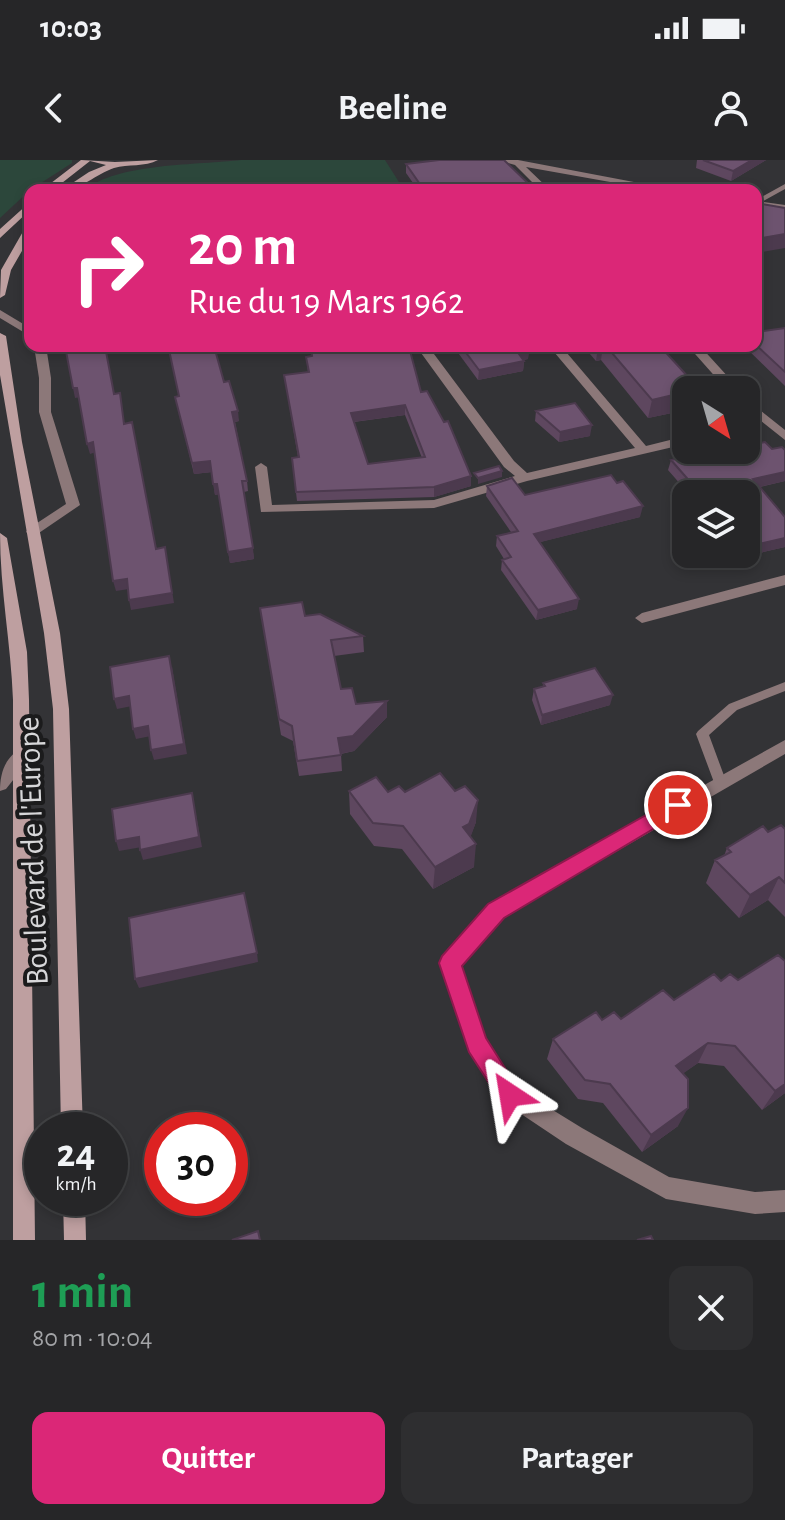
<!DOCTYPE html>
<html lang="fr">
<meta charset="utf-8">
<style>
body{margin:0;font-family:"Alegreya Sans",sans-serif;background:#2e2e30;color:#f1f3f6;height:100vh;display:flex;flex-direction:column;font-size:30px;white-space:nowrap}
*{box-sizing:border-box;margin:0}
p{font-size:26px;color:#a4a5a8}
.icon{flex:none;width:44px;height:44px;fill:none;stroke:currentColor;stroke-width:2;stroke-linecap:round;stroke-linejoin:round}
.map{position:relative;height:1080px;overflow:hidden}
.details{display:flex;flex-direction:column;background:#262628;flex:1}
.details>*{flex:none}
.hud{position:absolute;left:24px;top:24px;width:738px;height:168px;border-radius:16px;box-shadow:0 4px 12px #0003,0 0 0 2px #424345;background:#db2777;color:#fff;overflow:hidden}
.needle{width:52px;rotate:143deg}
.tools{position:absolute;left:672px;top:216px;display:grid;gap:16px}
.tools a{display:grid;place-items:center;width:88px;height:88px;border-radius:16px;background:#262628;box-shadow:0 4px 12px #0003,0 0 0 2px #424345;font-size:40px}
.speed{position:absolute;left:24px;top:952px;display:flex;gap:16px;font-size:40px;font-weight:700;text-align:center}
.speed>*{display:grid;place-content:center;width:104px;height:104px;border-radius:50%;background:#262628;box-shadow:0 4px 12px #0003,0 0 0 2px #424345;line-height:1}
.speed small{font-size:20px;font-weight:400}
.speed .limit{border:12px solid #d22;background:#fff;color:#111}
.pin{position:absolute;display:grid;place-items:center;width:68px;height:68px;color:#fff;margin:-34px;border:4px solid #fff;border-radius:50%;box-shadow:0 2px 8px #0007}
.me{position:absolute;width:88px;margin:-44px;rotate:327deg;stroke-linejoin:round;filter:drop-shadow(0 0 6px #0008)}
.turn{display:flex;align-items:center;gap:28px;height:168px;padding:0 32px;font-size:36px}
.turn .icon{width:104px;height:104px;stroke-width:2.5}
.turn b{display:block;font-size:56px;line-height:68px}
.round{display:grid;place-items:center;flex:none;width:84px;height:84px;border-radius:16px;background:#2e2e30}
.summary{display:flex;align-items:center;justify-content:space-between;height:136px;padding:0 32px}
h1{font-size:48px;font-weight:700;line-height:60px;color:#1e9e55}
.cta{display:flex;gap:16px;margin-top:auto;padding:16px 32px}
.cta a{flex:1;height:92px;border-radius:16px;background:#db2777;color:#fff;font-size:32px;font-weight:700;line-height:92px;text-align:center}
.cta a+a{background:#2e2e30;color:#f1f3f6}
.status{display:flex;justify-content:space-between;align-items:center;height:56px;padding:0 40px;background:#262628;direction:ltr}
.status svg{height:22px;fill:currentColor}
header{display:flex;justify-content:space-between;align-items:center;height:104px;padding:0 32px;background:#262628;font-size:36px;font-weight:700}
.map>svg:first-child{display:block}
</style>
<div class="status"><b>10:03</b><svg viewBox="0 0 49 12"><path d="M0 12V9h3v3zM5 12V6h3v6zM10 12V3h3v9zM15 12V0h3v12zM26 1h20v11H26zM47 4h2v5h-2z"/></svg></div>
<header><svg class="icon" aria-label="back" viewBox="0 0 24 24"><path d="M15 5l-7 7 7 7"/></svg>Beeline<svg class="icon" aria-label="person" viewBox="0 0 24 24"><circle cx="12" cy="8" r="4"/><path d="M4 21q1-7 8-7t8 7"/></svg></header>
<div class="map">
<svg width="785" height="1080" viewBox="0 0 785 1080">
<rect width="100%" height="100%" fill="#333336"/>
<path fill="#2c473b" d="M0,0h72v3l-42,27 -30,28z
M241,0h144l19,30h-319c32,-27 114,-25 156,-30z"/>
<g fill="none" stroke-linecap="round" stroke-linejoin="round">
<path fill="#8c7879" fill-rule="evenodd" d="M785,24v5l-29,16v-5z
M785,522v9l-48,19 -28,25 17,46 -1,4 -5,1 -5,-1 -19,-51 2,-3 31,-27z"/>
<path fill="#8c7879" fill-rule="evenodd" d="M498,0h20l158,30h-21l-129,-23 24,23h-10l-25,-25z
M756,41l29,4v6l-29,-4z
M0,150l30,18v8l-30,-18z
M34,186h12l5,32v34l29,93 -47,32 -7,-5 2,-3 38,-25 -27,-92v-34z
M416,186h12l86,115 13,12 108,-25 -86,-102h12l85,100 40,-10v8l-159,37 -93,27 -173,4 -6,-45 6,-4 6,4 5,38 162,-5 81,-24 -11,-9z
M688,186h12l40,44h-13z
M746,239l39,31v10l-39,-31z
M785,415v10l-143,38 -7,-5 7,-5z
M785,580v14l-282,163 -43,48 26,74 31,49 65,40 87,49 86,15 30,-2v22l-30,2 -89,-15 -100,-55 -63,-42 -33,-51 -30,-88 49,-58z
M23,588l6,2 2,5 -2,5 -23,29 -6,2c0,-18 5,-35 23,-43z"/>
<path fill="#be9fa0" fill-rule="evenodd" d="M81,0l34,2 43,-2c-13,7 -30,4 -44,8 -18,6 -33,22 -52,22l27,-18 17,-7 -16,-4 -37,29h-11z
M30,42v8l-30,28v-9z
M30,65v12l-19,33 -6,25 -5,3 1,-28 24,-42z
M0,173l6,3 16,106 38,191 9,76 14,421h-22l-8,-421 -9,-76 -44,-258z
M0,373l7,5 20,114 2,48 6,540h-22v-540c-2,-56 -13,-110 -13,-167z
M63,1038h22l1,42h-22z"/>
</g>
<path fill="#5e475f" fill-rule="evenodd" d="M697,0h69l-35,21 -35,-13z
M406,4l129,26h-117l-12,-17z
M785,168v58l-41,-40h12v-14z
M310,186h44l1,6 66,40 50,84v10l-37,11 -137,4 -5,-43 6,-1 -14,-82 24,-3 -2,-15 6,-1zM405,255l17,43 -54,6 -14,-42z
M453,186h74l2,2 -1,11 -5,1 1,1 -1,10 -45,9z
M583,186h77l26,44v20l-38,8 -47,-58 -5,1z
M224,222l15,39 -4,1 12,59 1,10 -4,1 10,67 -24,4 -11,-69 -4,1 -3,-23 -18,2 -19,-77z
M536,251l54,25 -31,6 -24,-21z
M751,285l21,4 13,1v31l-25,6 25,30v30l-30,7 -9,-12v-48h-57l-21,-24 3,-10z
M487,326l38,9 115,22 -100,25 37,67 -41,11 -35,-50 1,-10 2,-1 -8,-13 1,-10 14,-4 -25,-36z
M260,448l45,8 58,20 1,16 -30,4 7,33 15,15 31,-3v16l-33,34 -13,3 1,17 -43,5 -6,-35 -12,-6z
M543,523l67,22 -69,20 -9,-25 2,-11 9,-3z
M349,631l56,1 71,30 -6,15 4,30 -41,22 -31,-40 -28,-3 -24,-32z
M785,669v88l-17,-17 -29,18 -33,-35 9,-23 9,-4 3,-8 41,-16z
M738,820l47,113 -23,17 -38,-44 -26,-3 -15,10 -5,53 -36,26 -39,-49 -25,-4 -31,-40 6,-20 49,-19 19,-1 53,-19 47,-19z"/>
<path fill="#4c3a4e" d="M752,0h14l-35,21 2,-10z
M785,74v14l-29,5v-14z
M598,186h5l-2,14 -5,1z
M529,188l-1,11 -12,2 1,-10z
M524,201l-1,10 -45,9 1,-10z
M73,228h4l3,9 -5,1z
M686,232v18l-38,8 4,-18z
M405,245v10l-53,7 -1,-9z
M238,251l1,10 -5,1 -2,-10z
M592,265l-2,11 -31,6 1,-10z
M93,282l3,10 -6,2 -3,-10z
M210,301l2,11 -18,2 -2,-11z
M502,311v6l-24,7v-6z
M785,312v9l-35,8 3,-10z
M471,316v10l-37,11v-10z
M213,324h4l2,10 -4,1z
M715,329l-1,5h-14v-1z
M643,346l-3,11 -107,27 1,-10z
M785,378v9l-30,7 4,-10z
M165,387l9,56 -43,7 -2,-10z
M253,388l1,11 -24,4 -2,-11z
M127,419l2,10 -13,2 -3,-10z
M579,439l-2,10 -41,11 2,-10z
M172,506l15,88 -33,6 -3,-10z
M613,535l-3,10 -69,20 1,-10z
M129,536l3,10 -15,3 -3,-10z
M387,541v16l-33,34 -15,3 -1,-16z
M148,566l3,10 -15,3 -3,-10z
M192,633l10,54 -59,13 -3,-10z
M478,640l-2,22 -9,25 -4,-20z
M139,677l3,10 -23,4 -3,-10z
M476,684l-2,23 -41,22 2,-22z
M779,717l-11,23 -29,18 11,-23z
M257,793l1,9 -119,26 -4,-9z
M708,883l-10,20 -31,22 9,-19z
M785,924v9l-23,17 13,-19z
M688,948l-10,18 -36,26 9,-17z"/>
<path fill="#6d536f" stroke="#4c3a4e" stroke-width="2" fill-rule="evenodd" d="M439,0h65l31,30h-111l-18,-26z
M703,0h49l-19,11z
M762,44l23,4v26l-29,5v-22z
M785,168v44l-29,-27v-13z
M65,186h40l9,48 6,-1 4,31 8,-2 24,127 9,-2 7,46 -43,7 -2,-21 -14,2 -20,-139 -6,2 -10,-56h-4z
M190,186h24l10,36 5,-1 9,30 -6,1 15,69h-5l11,67 -25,4 -11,-68h-4l-3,-23 -18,2 -17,-66 4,-1 -10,-46z
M311,186h43l1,6 54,-5 12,45 6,-1 17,31 4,-1 23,55 -37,11 -138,5 -4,-34 7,-1 -15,-82 25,-3 -3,-15 6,-1zM405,245l20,52 -57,7 -17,-51z
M461,186h66l2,2 -12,3 7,10 -45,9z
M606,186h54l40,44h-14v2l-34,8z
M575,243l17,22 -32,7 -24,-21z
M748,282l3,3 14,-3 7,7 10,-2 3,3v22l-32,7 32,38v21l-26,6 -13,-16v-34h-27l-4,-5 -15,4 -29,-33 44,-10h31v-7z
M499,306l3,5 -24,7 -4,-5z
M611,315l6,8 6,-2 20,25 -109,28 45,65 -41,11 -36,-50 9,-3 -14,-21 21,-5 -31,-45 25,-8 13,17z
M302,442l3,14 15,-2 43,22 -32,4 10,49 11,-1 4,16 31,-3 -34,35 -15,2 3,17 -44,6 -5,-35 -13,-7 -19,-111z
M169,496l15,88 -33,6 -3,-24 -15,3 -4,-33 -15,3 -4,-32z
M595,508l18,27 -71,20 -8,-26 11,-3 -2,-3z
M440,613l15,18 10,-5 13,14 -9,24 -6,3 13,17 -41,23 -32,-41 -30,-3 -24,-32 27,-14 12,15 11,-6 6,6z
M192,633l7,44 -59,13 -1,-13 -23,4 -4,-32z
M781,665l4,4v54l-6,-6 -29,18 -35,-35 16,-8 -4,-4 36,-22 5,6z
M244,733l13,60 -122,26 -6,-61z
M778,795l7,6v123l-10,7 -40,-45 -27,-3 -32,23 12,13v29l-37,27 -41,-51 -25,-4 -32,-41 43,-27 6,8 12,-8 7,7 42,-29 11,10 40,-26 7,7 9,-7 8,6z
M258,1071l2,9h-28z
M651,1076l2,4h-16z"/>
<path fill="#db2777" stroke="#8e194d" stroke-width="2" d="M678,637l7,2 3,6 -3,5 -181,108 -42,48 24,72 36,57 -3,8 -9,4 -8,-4 -33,-51 -30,-89 3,-7 46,-52z"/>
<g text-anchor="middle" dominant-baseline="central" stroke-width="8" stroke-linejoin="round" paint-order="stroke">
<g font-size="32" fill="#d7d7d9" stroke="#1b1b1c">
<text transform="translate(33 691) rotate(-92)">Boulevard de l'Europe</text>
</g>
</g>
</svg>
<div class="tools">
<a><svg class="needle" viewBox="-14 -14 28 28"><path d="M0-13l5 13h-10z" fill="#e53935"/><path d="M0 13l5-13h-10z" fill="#a4a5a8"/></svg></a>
<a><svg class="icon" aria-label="layers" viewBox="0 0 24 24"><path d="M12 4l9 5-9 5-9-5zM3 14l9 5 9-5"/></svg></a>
</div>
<div class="speed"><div>24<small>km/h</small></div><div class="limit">30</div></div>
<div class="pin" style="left:678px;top:645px;background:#d93025"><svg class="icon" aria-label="arrive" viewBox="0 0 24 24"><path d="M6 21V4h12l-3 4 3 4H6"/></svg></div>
<svg class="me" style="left:510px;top:935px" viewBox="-20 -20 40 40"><path d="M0-17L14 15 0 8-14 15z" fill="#db2777" stroke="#fff" stroke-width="4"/></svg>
<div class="hud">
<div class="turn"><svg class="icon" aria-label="right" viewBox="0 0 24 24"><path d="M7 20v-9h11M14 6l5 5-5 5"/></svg><div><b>20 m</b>Rue du 19 Mars 1962</div></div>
</div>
</div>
<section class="details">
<div class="summary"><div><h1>1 min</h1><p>80 m · 10:04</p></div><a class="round"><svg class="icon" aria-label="close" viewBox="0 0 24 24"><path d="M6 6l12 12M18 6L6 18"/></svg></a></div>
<div class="cta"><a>Quitter</a><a>Partager</a></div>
</section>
